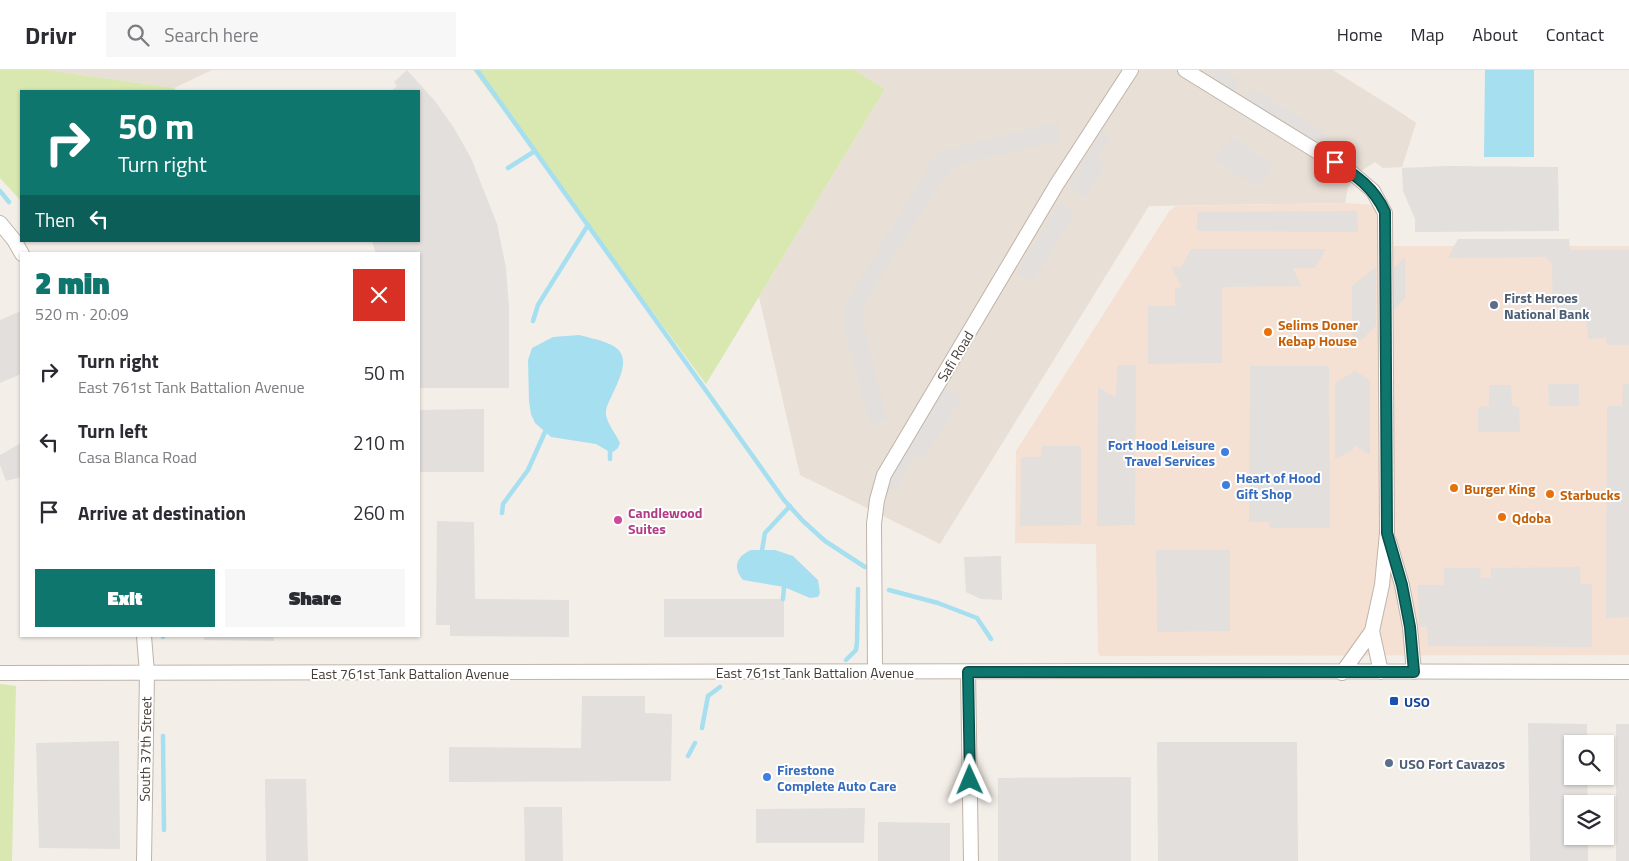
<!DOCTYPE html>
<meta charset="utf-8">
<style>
body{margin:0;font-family:"Titillium Web",sans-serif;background:#f7f7f7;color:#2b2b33;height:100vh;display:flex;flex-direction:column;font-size:19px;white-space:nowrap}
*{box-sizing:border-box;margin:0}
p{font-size:16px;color:#7c7c81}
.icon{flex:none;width:28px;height:28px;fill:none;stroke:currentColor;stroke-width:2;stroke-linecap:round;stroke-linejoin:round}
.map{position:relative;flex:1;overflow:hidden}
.panel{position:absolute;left:20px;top:182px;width:400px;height:385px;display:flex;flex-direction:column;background:#fff;border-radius:0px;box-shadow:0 1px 4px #0004}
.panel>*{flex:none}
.top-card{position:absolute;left:20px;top:20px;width:400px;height:152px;border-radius:0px;box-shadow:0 1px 4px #0004;background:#0f766e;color:#fff;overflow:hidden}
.controls{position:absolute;left:1564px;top:665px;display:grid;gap:10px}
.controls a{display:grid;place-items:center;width:50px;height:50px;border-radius:0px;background:#fff;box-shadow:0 1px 4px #0004;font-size:25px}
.pin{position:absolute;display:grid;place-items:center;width:42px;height:42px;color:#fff;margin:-21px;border-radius:10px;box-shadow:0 2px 8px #0006}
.me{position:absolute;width:55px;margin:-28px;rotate:359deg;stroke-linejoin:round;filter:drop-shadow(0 0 4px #0008)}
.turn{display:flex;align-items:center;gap:18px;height:105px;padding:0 15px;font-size:22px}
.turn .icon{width:65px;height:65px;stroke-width:2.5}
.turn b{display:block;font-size:35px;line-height:42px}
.then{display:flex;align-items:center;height:48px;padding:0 15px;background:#0003;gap:10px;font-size:19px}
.round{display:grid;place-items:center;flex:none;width:52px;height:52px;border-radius:0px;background:#f7f7f7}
.summary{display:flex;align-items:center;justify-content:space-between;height:85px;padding:0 15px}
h1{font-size:30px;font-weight:800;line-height:38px;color:#0f766e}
.action{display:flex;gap:10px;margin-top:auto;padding:10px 15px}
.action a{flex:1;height:58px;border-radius:0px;background:#0f766e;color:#fff;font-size:20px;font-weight:800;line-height:58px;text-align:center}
.action a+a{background:#f7f7f7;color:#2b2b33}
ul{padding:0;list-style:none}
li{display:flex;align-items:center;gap:15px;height:70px;padding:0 15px}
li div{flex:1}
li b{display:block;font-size:19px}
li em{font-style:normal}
header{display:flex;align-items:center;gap:30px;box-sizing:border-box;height:70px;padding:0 25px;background:#fff;border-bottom:1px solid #e1e1e2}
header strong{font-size:24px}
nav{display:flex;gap:28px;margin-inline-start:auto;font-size:18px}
.search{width:350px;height:45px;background:#f7f7f7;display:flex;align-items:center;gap:12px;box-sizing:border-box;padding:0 18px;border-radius:0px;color:#7c7c81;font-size:19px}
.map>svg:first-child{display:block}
</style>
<header>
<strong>Drivr</strong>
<div class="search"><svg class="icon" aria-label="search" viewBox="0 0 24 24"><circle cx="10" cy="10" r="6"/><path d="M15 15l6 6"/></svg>Search here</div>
<nav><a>Home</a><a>Map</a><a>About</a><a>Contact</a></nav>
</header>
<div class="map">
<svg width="1629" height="791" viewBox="0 0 1629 791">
<rect width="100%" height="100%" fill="#f4eee8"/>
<path fill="#e8dfd6" d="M46,0h166l-38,18z
M854,0h479l64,40 19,13 -14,44 -19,1 -8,-6 -11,7 -16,18 -3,16 -196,3 -209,338 -140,-69 -41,-178 126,-208z"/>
<path fill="#f5e1d3" d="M1345,133l30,2 2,14 2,27h250v409l-529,1 -2,-4 -2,-108 -81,-1 1,-92 154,-241 7,-4z"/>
<path fill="#d9e7b1" d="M0,0h46l128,18 3,3h-156v110l-21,-23z
M473,0h381l31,19 -179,295z
M0,614l16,2 -4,175h-12z"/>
<path fill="#e2dfdc" d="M407,0l28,31 19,27 17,30 26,66 9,44 3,40v80h-90v-134h-43l-4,-13h47v-150h-28l6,-5 -3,-4z
M1213,0h8l18,10 -6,11 -23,-15z
M1251,18l74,45 -6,10 -75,-45z
M1058,52l2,18 -97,23 -11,6 -9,10 -77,121 -4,11 1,11 24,98 -17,4 -27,-102 1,-16 87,-144 13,-11z
M1102,60l9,7 -15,23 9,6 -20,31 -16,-10z
M1231,66l43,29 -16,22 -43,-27z
M1448,96l110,1 1,64 -144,1v-13l-12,-28 -1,-23z
M1060,132l14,12 -41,68 -16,-9z
M1357,141l1,21 -161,-1v-19z
M1458,169h111l1,11h59v95h-22l-1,-7 -18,1 -1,-17 -16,-8 -18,-1 -1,-49 -6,-7 -98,1z
M1191,179h135l-11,19h-22l8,18 -79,1v76l-74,1v-58h27v-18l7,-1 -11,-20h10z
M1405,187v41l-11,12v-42z
M1376,197v59l-16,15 -8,-7v-48z
M21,241v63l-21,9v-63z
M1117,295h19l-1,160 -38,1 1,-139 18,11z
M1250,296h79l1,162h-60l-1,-6h-20z
M1353,300l17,10v75l-16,-10 -1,5 -18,9v-76l18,-11z
M1548,314h31v22h-30z
M1623,314h6v233l-23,1 1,-212h15z
M1489,315h22l1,21 7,1 1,25h-42v-25l11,-1z
M945,317l16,12 -36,58 -9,-3 -21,37 -8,-3 3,-12z
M484,339v63h-65v-62z
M21,373v34l-15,4 -6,-16v-10z
M1042,376h39v79l-61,1 1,-69h20z
M437,451l37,1 1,77 94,1v37l-119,-1v-11h-14z
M1156,480h74v81l-73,1z
M1001,486l1,44 -21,-1 -15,-7 -2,-35z
M1580,497l1,17h11v63l-164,-1 -1,-19h-8l-1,-42h26v-17h36l1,10h10v-10z
M664,529h120v38h-120z
M204,566h70v5l-70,-1z
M582,626h63v17l27,1 -1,67 -222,1v-35l132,1z
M1528,653l59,1v20h-15v32h15l1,28h-16v32h16v25h-58z
M1616,654h13v137h-13z
M119,671l1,108 -81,-1 -3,-105z
M1157,672h140l1,119h-140z
M1131,707v84h-133v-83z
M265,709h41l2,82h-42z
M524,737h38l1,54h-38z
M865,738l-1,35h-108v-34z
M878,752l72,1v38h-72z"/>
<path fill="#a5dff0" d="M1485,0h49v87h-50z
M579,265c41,10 56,14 34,58 -3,7 -8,15 -7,22 2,10 10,19 14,28l-2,5 -5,4 -5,-1 -12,-7 -45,-7 -16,-14 -4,-9 -2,-13 -1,-41 4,-12 21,-11z
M751,480h24l18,6 25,24 2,13 -2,4 -8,1 -26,-11 -41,-7c-11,-13 -6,-24 8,-30z"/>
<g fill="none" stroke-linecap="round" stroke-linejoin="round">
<path stroke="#a5dff0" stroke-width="4.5" d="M477,0l307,430 19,21 22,20 40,26
M508,98l27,-17
M0,121l9,11
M533,251l5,-16 50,-80
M610,389v-8
M502,443l1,-9 25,-34 17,-38
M762,480l3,-17 25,-27
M889,520l49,13 39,15 14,21
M783,529l1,-12
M163,566v1
M846,590l10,-10 1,-8 1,-53
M702,658l6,-32 12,-9
M163,666l1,94
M688,686l7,-13"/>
<g stroke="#bfb4aa" stroke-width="16">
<path id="minor" d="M1185,0l167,103 21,18 12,22 2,320 -5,52 -10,46 9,41
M0,153l14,17 8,14
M1389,471l13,44 8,42 4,45
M875,602l-1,-148 3,-24 7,-25 173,-291 74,-114
M968,602l3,189
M0,603l1089,-2 540,1
M1342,603l30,-42
M144,791l3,-188 -3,-37"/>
</g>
<use href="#minor" stroke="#fff" stroke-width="14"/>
</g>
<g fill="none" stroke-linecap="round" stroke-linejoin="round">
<g stroke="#0a4d48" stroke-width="12">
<path id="route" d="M970,710l-2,-108h446l-4,-45 -8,-42 -15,-52 -2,-321c-11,-24 -28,-36 -50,-50"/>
</g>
<use href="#route" stroke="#0f766e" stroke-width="9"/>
</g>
<g fill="#5c6f8a" stroke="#fff" stroke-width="2">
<circle cx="1494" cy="235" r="5"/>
<circle cx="1389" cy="693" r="5"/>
</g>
<g fill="#e8710a" stroke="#fff" stroke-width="2">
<circle cx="1268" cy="262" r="5"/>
<circle cx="1454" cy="418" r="5"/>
<circle cx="1550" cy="424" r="5"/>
<circle cx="1502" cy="447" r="5"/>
</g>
<g fill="#3f7fe0" stroke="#fff" stroke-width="2">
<circle cx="1225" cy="382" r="5"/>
<circle cx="1226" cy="415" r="5"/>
<circle cx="767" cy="707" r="5"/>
</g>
<circle fill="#d1479c" stroke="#fff" stroke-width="2" cx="618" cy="450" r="5"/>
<rect fill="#1a4fb4" stroke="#fff" stroke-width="2" x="1389" y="626" width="10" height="10" rx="2.5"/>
<g text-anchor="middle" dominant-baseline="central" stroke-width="4" stroke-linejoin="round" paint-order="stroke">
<g font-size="14" font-weight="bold" fill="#4e5e75" stroke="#fff" text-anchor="start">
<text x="1504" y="227">First Heroes<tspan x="1504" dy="16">National Bank</tspan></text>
<text x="1399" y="693">USO Fort Cavazos</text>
</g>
<g font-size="14" font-weight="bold" fill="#c56008" stroke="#fff" text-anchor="start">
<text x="1278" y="254">Selims Doner<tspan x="1278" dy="16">Kebap House</tspan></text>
<text x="1464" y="418">Burger King</text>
<text x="1560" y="424">Starbucks</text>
<text x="1512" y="447">Qdoba</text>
</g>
<g font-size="14" fill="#473d36" stroke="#fff">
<text transform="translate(955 286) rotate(-59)">Safi Road</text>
<text x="815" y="602">East 761st Tank Battalion Avenue</text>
<text x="410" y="603">East 761st Tank Battalion Avenue</text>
<text transform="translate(145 679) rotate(-89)">South 37th Street</text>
</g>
<g font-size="14" font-weight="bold" fill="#366cbe" stroke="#fff" text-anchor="start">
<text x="1215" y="374" text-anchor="end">Fort Hood Leisure<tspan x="1215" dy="16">Travel Services</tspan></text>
<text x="1236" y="407">Heart of Hood<tspan x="1236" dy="16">Gift Shop</tspan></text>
<text x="777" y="699">Firestone<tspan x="777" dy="16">Complete Auto Care</tspan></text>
</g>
<g font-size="14" font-weight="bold" fill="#b23c85" stroke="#fff" text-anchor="start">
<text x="628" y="442">Candlewood<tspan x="628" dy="16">Suites</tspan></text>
</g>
<g font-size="14" font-weight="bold" fill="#164399" stroke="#fff" text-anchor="start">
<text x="1404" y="631">USO</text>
</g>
</g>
</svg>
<div class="controls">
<a><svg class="icon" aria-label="search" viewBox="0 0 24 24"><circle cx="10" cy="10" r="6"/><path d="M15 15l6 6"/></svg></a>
<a><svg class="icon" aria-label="layers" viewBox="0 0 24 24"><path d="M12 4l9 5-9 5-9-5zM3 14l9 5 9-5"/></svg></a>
</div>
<div class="pin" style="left:1335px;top:92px;background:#d93025"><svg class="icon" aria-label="arrive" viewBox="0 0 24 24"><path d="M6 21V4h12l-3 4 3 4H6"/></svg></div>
<svg class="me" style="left:970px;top:710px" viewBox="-20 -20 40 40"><path d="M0-17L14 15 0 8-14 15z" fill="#0f766e" stroke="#fff" stroke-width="4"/></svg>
<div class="top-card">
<div class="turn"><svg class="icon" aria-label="right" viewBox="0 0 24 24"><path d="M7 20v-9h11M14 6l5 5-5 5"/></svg><div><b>50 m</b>Turn right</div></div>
<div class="then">Then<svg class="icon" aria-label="left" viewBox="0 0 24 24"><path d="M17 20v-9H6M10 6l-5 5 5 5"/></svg></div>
</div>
<section class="panel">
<div class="summary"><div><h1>2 min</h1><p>520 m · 20:09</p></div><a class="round" style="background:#d93025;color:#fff"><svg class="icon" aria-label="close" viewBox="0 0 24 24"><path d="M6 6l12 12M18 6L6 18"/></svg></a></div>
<ul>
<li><svg class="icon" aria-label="right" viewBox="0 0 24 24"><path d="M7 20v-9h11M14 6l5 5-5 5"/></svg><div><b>Turn right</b><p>East 761st Tank Battalion Avenue</p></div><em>50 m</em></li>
<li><svg class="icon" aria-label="left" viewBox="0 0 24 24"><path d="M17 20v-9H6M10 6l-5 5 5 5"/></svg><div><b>Turn left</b><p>Casa Blanca Road</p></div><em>210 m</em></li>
<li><svg class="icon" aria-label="arrive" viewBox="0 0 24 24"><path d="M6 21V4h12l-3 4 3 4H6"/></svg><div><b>Arrive at destination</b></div><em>260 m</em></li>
</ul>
<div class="action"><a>Exit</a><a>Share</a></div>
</section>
</div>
